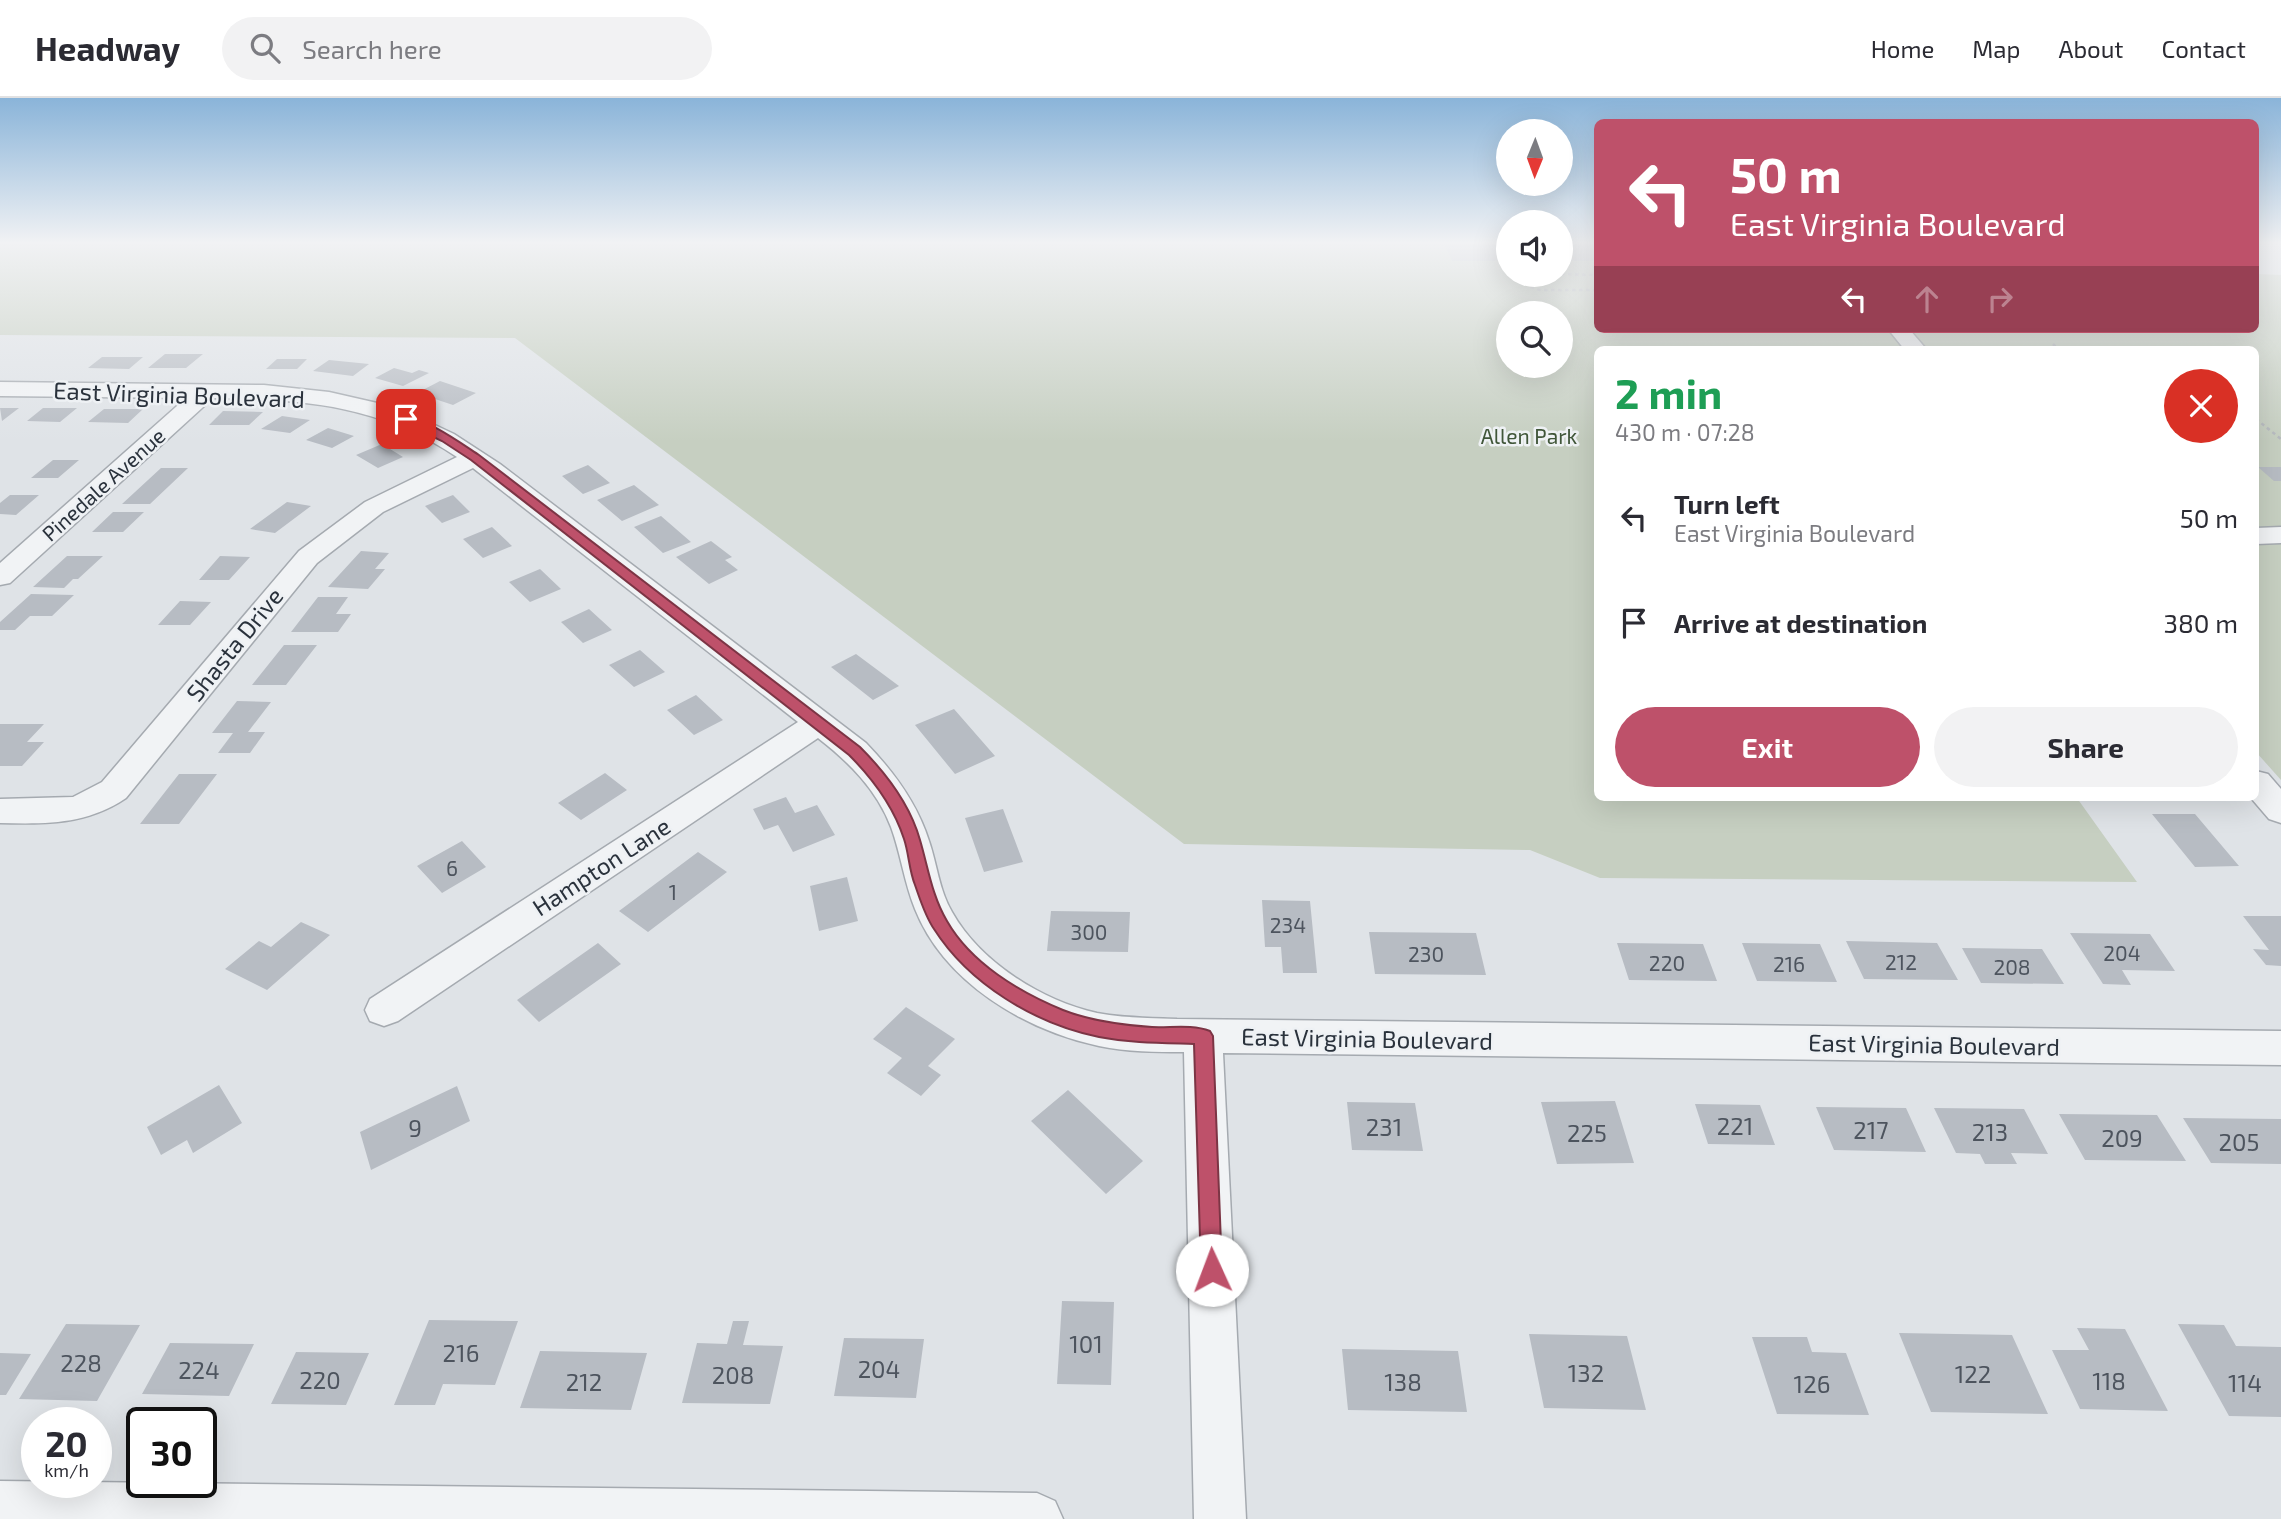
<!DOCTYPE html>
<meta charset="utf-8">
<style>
body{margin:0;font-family:"Exo 2",sans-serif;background:#f2f2f3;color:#2b2b33;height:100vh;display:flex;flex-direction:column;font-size:26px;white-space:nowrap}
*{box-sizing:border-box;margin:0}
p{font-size:23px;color:#7c7c81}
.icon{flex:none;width:38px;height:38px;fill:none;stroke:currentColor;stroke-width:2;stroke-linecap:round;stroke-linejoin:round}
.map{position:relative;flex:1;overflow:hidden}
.panel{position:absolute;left:1594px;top:248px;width:665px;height:455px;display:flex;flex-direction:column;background:#fff;border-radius:10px;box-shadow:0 7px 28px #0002}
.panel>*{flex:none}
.banner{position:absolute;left:1594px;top:21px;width:665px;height:214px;border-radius:10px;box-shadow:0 7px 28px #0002;background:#be516a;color:#fff;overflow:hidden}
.needle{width:46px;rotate:181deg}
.fabs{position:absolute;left:1496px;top:21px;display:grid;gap:14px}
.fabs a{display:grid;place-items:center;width:77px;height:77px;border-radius:50%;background:#fff;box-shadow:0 7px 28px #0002;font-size:35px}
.speed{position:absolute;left:21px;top:1309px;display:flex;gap:14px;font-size:35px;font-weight:700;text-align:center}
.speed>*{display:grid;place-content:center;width:91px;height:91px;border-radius:50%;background:#fff;box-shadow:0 7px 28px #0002;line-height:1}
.speed small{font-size:18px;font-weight:400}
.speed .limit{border:4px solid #111;border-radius:10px;background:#fff;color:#111}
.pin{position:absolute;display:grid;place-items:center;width:60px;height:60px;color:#fff;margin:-30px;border-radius:14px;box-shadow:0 4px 10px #0006}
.me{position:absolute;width:77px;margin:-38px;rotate:358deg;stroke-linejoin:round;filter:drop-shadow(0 0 5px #0008)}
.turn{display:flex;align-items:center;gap:24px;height:147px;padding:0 21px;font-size:32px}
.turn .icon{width:91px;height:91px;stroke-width:2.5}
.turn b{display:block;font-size:49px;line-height:60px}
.lanes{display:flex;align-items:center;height:66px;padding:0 21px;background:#0003;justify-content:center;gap:35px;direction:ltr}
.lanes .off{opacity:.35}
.round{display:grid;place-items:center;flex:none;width:74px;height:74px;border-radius:37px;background:#f2f2f3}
.headline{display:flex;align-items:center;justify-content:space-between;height:119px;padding:0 21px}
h1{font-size:42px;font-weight:700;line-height:52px;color:#1e9e55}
.button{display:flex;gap:14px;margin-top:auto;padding:14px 21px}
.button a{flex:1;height:80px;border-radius:42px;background:#be516a;color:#fff;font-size:28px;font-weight:700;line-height:80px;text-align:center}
.button a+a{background:#f2f2f3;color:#2b2b33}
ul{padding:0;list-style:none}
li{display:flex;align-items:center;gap:21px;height:105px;padding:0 21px}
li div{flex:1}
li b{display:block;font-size:26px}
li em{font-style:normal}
header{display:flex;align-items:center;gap:42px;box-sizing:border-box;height:98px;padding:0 35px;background:#fff;border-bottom:2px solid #e1e1e2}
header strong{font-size:33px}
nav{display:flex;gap:38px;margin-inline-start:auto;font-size:24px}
.search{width:490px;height:63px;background:#f2f2f3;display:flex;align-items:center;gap:18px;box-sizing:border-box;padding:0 24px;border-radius:38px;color:#7c7c81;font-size:26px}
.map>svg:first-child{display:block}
</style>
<header>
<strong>Headway</strong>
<div class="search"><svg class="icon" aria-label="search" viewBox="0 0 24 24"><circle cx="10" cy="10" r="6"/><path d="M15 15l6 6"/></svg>Search here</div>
<nav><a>Home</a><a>Map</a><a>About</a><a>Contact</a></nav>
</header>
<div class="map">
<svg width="2281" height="1421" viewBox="0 0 2281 1421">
<rect width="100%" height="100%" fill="#dfe3e7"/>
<path fill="#c6cfc1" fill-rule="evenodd" d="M0,145h1508v32h53v-32h37v86h658v-55l25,1v505l-25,-28v-402h-658v448h479l60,84 -537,-4 -70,-28 -346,-6 -669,-506 -515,-3zM1508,215h53v53h-53z"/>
<path fill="#b7bcc3" d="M1444,145h64v18h-56z
M1561,145h37v18h-37z
M165,256h38l-17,14h-38z
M102,259h41l-14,12 -41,-1z
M277,261h30l-10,10h-31z
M329,262l40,4 -16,12 -40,-5z
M394,270l18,5 7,-3 10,3 -26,13 -28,-8z
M440,283l36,12 -23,12 -36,-12z
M0,310h19l-17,13z
M43,310h34l-17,14 -33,-1z
M104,311h39l-15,14 -40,-1z
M223,313l40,1 -14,13h-40z
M282,318l28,4 -20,13 -29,-4z
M328,330l26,8 -22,12 -26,-8z
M382,346l21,13 -25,11 -22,-13z
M53,362h26l-21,18h-27z
M588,367l22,18 -27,11 -21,-18z
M2258,369h23v14h-7z
M161,370h27l-38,36h-28z
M634,387l25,20 -37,16 -25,-21z
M10,397h29l-23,20 -16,-1v-11z
M453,397l17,17 -28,11 -17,-17z
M287,404l24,4 -36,27 -25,-4z
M113,414h31l-21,20h-31z
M661,418l30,26 -28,11 -29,-26z
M492,429l20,19 -29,12 -20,-19z
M711,443l21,16 -7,3 13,10 -29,14 -33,-27z
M361,453l28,2 -14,16h10l-17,20 -40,-2z
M67,458h36l-25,23h-5l-9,9 -31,-1z
M220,458l30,1 -21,23h-30z
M540,471l21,20 -31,13 -21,-20z
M31,496l43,1 -22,21h-22l-15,14h-15v-8z
M318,499h30l-12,17h15l-13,18h-47z
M180,503l31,1 -21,23h-32z
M589,511l23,21 -29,13 -22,-21z
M284,547h33l-31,40h-34z
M640,552l25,22 -31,15 -25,-22z
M856,556l43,32 -26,14 -42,-33z
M696,597l27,25 -29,15 -27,-25z
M237,603l34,1 -23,30h17l-15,21h-32l15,-20h-21z
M954,611l41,47 -40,18 -40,-49z
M0,626h44l-17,18h17l-22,24h-22z
M605,675l22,17 -46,30 -23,-17z
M179,676h38l-38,50h-39z
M786,699l9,16 22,-8 18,30 -42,17 -15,-27 -14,5 -11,-21z
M1003,711l20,53 -39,10 -19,-54z
M2152,716h43l44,52 -44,1z
M462,743l24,26 -44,26 -25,-27z
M698,754l29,20 -79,60 -29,-21z
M847,779l11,44 -39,10 -9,-45z
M1262,802l48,1 7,72h-34l-2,-26h-16z
M1051,813l79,1 -2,40 -81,-1z
M2243,818h38v50l-15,-1 -13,-16 16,1z
M301,824l29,13 -63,55 -42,-21 34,-28 12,6z
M1369,834l107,1 10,42 -111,-1z
M2070,835l80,1 25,37 -53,-1 9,15 -28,-1z
M1846,843l91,2 21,37 -94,-1z
M598,845l23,21 -82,58 -22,-22z
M1617,845l86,1 14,37 -88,-1z
M1742,845l78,1 17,38 -80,-1z
M1962,850l80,1 22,35 -83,-1z
M906,909l49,32 -27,27 13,9 -20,21 -34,-23 15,-15 -29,-19z
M219,987l23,38 -49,30 -6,-13 -26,15 -14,-28z
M457,988l13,35 -99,49 -11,-38z
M1068,992l75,71 -37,33 -75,-73z
M1615,1003l19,62 -77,1 -16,-62z
M1347,1004l68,1 8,48 -71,-1z
M1695,1006l65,1 15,40 -67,-1z
M1816,1009l90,1 20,44 -92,-2z
M1934,1010l90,1 24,45 -37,-1 6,11h-32l-5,-10 -24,-1z
M2059,1016l98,1 29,46 -101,-1z
M2183,1020l98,1v45l-70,-1z
M1062,1203l52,1 -3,83 -54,-1z
M429,1222l89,1 -23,64 -52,-1 -8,21h-41z
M733,1223h16l-6,24 40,1 -13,58 -88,-1 15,-60 30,1z
M66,1226l74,1 -43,76 -78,-2z
M2178,1226l46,1 12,21 45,1v70l-52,-1z
M2077,1230l48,1 43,82 -88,-2 -28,-59h37z
M1899,1235l113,2 36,79 -117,-2z
M1529,1236l98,2 19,74 -102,-2z
M1752,1239h55l5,15 34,1 23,62 -92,-1z
M844,1240l80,1 -8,59 -82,-2z
M170,1245l84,1 -25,52 -87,-2z
M1342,1251l116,2 9,61 -119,-2z
M540,1253l107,2 -16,57 -111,-2z
M296,1254l73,1 -23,52 -75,-1z
M0,1255l31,1 -25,41h-6z"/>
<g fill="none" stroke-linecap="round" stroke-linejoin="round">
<g stroke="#a5aab0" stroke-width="3">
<path id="minor" d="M1888,231h21l18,21h-22z
M0,284l264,3 65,7 70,16 55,26 46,30 366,279c28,29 51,60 63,98 8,23 10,49 23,71 28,50 90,89 145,101 26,5 53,5 80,6l1104,12v34l-1058,-12 23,466h-52l-10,-467c-28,0 -57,0 -85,-6 -75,-16 -155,-64 -184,-137 -11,-27 -14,-55 -24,-82 -14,-37 -42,-65 -73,-89l-420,283 -14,5 -14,-5 -5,-11 5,-11 428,-277 -325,-254 -90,44 -66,51 -191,235c-40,27 -80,26 -126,25v-24l73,-2 29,-15 197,-231 66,-49 92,-45c-77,-52 -154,-58 -244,-59l-203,185 -10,2v-22l186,-165 -186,-2z
M2281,429v16l-25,1v-16z
M2256,673l12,3 13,15v34l-12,-4 -18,-21h5z
M0,1383l1037,12 18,8 8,18h-1063z"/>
</g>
<path stroke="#b5b9be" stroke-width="2.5" stroke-dasharray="3.5 3.5" stroke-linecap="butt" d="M1561,176l37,1
M1536,177l-9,1 3,11 10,3h58
M2053,246l6,6
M2256,321l25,20"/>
<use href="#minor" fill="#f1f3f5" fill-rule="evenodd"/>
</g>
<linearGradient id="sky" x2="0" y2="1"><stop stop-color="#8ab4d9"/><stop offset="0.42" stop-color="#f1f2f4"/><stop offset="1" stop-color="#f1f2f4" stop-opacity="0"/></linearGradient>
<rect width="2281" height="344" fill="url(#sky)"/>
<path fill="#be516a" stroke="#7c3545" stroke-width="2" d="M402,319c20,-2 60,27 77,38l381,292c27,27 50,57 60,93 8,27 12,56 27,81 24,42 72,71 116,89 28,11 59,15 89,17 18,1 40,-3 58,4l3,5 9,234 -3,7 -7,4 -8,-4 -3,-7 -7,-226c-32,-1 -64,-1 -95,-7 -64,-13 -130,-53 -165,-108 -9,-13 -14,-30 -19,-44 -6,-15 -6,-31 -11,-46 -11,-34 -31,-60 -55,-84l-378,-295 -29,-19 -40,-19z"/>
<g text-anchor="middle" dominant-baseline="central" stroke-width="5" stroke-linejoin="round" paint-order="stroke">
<g font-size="21" fill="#405639" stroke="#eef1f4">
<text x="1529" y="337">Allen Park</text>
</g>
<g font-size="21" fill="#2a323c" stroke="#eef1f4">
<text transform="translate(103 386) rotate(-42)">Pinedale Avenue</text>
</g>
<g font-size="21" fill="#4d545e">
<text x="452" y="769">6</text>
<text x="673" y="793">1</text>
<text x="1288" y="826">234</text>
<text x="1089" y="833">300</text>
<text x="2122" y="854">204</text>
<text x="1426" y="855">230</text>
<text x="1901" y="863">212</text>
<text x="1667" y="864">220</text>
<text x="1789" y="865">216</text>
<text x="2012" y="868">208</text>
</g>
<g font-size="24" fill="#2a323c" stroke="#eef1f4">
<text transform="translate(179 296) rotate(2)">East Virginia Boulevard</text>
<text transform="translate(234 546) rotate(-51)">Shasta Drive</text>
<text transform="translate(601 768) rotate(-33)">Hampton Lane</text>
<text transform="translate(1367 940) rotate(1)">East Virginia Boulevard</text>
<text transform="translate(1934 946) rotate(1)">East Virginia Boulevard</text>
</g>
<g font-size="24" fill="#4d545e">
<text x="1735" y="1027">221</text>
<text x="1384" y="1028">231</text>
<text x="415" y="1029">9</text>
<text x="1871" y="1031">217</text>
<text x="1990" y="1033">213</text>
<text x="1587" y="1034">225</text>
<text x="2122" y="1039">209</text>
<text x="2239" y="1043">205</text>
<text x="1086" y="1245">101</text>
<text x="461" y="1254">216</text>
<text x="81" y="1264">228</text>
<text x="879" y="1270">204</text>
<text x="199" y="1271">224</text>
<text x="1586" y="1274">132</text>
<text x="1973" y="1275">122</text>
<text x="733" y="1276">208</text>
<text x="320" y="1281">220</text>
<text x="2109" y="1282">118</text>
<text x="584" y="1283">212</text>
<text x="1403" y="1283">138</text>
<text x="2245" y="1284">114</text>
<text x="1812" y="1285">126</text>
</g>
</g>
</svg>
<div class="fabs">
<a><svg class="needle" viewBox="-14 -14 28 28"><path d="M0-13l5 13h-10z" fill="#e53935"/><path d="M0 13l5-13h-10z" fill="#7c7c81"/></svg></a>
<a><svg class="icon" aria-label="sound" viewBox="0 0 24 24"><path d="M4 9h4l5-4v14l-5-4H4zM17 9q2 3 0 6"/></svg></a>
<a><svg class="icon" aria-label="search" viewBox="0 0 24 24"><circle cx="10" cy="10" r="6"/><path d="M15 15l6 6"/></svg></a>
</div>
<div class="speed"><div>20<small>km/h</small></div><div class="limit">30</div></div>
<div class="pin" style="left:406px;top:321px;background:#d93025"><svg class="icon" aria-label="arrive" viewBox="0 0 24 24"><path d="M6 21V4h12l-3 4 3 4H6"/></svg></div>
<svg class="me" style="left:1212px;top:1172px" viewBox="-20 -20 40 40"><circle r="19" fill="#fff"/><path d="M0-13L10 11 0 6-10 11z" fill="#be516a"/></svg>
<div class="banner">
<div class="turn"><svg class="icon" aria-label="left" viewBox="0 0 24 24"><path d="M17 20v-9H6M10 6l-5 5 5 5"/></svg><div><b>50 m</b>East Virginia Boulevard</div></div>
<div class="lanes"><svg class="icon" aria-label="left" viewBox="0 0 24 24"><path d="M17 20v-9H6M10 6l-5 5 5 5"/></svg><svg class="icon off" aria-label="ahead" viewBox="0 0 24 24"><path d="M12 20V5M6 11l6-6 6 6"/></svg><svg class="icon off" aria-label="right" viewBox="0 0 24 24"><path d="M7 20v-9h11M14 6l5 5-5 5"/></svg></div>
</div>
<section class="panel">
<div class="headline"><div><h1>2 min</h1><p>430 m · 07:28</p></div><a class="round" style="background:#d93025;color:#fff"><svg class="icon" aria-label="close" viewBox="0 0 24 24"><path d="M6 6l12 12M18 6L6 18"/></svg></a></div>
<ul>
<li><svg class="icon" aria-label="left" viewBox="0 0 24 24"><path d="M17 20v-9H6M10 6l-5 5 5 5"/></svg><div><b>Turn left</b><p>East Virginia Boulevard</p></div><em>50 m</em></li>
<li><svg class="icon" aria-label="arrive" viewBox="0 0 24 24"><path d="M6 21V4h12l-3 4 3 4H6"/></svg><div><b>Arrive at destination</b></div><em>380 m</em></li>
</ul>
<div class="button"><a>Exit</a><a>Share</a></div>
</section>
</div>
